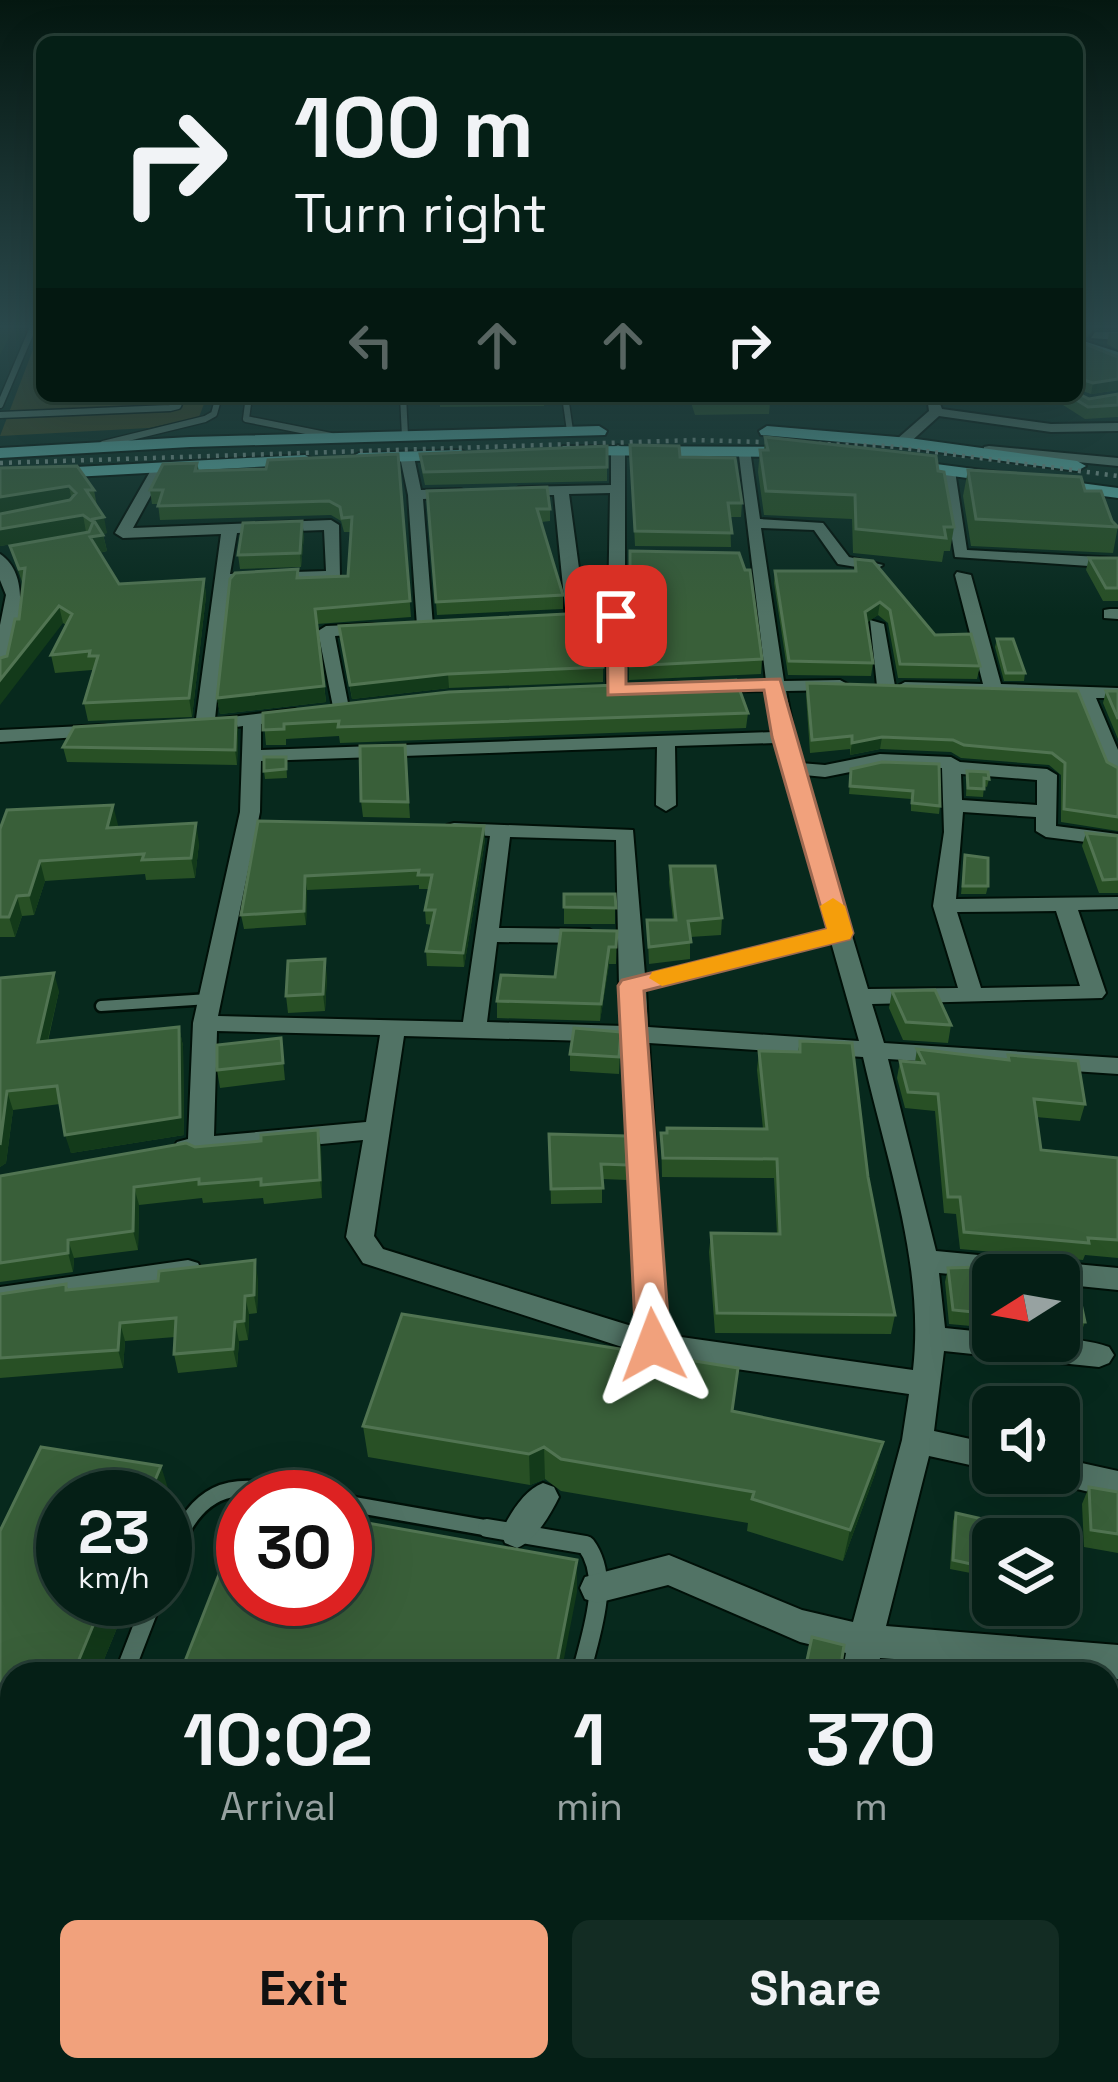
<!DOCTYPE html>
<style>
body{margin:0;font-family:"Space Grotesk",sans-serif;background:#132c23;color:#f1f3f6;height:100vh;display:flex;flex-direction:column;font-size:45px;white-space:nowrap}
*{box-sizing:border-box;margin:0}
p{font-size:39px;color:#97a2a1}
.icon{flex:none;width:66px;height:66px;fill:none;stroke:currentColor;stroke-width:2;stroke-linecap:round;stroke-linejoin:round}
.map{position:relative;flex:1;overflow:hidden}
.side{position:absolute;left:0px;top:1662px;width:1119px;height:420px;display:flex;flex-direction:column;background:#051f16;border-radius:36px 36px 0 0;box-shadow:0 12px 48px #0002,0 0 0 3px #263d35}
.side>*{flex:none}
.top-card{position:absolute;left:36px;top:36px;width:1047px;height:366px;border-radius:18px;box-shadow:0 12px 48px #0002,0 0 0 3px #263d35;background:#051f16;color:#f1f3f6;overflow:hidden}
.needle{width:78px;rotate:259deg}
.controls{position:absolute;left:972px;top:1254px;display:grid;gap:24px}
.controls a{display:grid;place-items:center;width:108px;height:108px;border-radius:18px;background:#051f16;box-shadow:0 12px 48px #0002,0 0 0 3px #263d35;font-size:60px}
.speed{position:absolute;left:36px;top:1470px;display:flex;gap:24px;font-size:60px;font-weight:700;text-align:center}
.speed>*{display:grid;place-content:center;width:156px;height:156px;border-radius:50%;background:#051f16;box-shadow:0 12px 48px #0002,0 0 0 3px #263d35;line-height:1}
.speed small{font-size:30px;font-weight:400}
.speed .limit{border:18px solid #d22;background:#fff;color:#111}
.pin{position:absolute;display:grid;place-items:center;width:102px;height:102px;color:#fff;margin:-51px;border-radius:24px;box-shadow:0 6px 18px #0006}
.me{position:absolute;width:132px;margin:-66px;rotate:357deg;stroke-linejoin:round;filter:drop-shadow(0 0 9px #0008)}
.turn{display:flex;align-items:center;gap:42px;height:252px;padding:0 60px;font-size:54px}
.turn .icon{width:156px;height:156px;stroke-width:2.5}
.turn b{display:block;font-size:84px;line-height:102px}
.lanes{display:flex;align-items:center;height:114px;padding:0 60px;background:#0003;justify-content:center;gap:60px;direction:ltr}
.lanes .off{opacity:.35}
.eta{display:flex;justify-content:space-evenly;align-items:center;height:204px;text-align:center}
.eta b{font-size:72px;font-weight:800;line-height:84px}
.cta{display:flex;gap:24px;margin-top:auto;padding:24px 60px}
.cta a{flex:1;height:138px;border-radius:18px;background:#f1a17c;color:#111;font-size:48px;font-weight:800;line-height:138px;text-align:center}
.cta a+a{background:#132c23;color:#f1f3f6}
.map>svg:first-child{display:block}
</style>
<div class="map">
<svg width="1118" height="2082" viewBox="0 0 1118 2082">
<rect width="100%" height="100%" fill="#07291d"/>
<path fill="#3b421d" d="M42,326v70h165l-8,21 -50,11 -149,8z"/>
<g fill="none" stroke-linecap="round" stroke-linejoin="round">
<g stroke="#001008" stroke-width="9">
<path id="lane-far3" d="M249,396l-3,23 85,17
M403,396l2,40
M565,396l5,35
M0,405l34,-80
M0,415l170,-7 8,-2 4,-10
M103,444l102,-25 9,-5 5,-18"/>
</g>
<g stroke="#001008" stroke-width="15">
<path id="lane-far2" d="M101,1006l108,-7"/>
</g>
<g stroke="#001008" stroke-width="20">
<path id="lane-far1" d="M345,1503l159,28
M182,1531c31,-58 73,-43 129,-34"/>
</g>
<g stroke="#001008" stroke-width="22">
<path id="lane" d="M487,1528l99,17c26,35 4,90 -5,129
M165,1568l18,-40
M124,1674l29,-75
M0,1994l12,-31"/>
</g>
<g stroke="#001008" stroke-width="4">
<path id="street" d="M1095,332h23v8l-27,-2z
M927,396h10l5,13 109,15 67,-1v8l-67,1 -112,-16 -32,29h-10v-6l32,-28z
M1032,396l-9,5 -6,-4v-1z
M618,445l7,4v242l-9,5 -9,-5 1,-70 -34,2 -8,-5 -12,-123h-35l-7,-4 7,-4 92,-2v-36zM610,493l-2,118 -23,2 -16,-119z
M989,446l129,12v8l-134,-13v-6z
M738,447l12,3 10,69 63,4 26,34 34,8 -8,5 -37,-6 -24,-34 -53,-2 23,153 56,-1 9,5 -9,5 -54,1 14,72 25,2 55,-11 71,3 9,5 87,7 10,6 -1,51 62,8v12l-72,-9 -10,-6v-14l-73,-5 -7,87 162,-2v12l-40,1 28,83 -4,5 -230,6 12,39 234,15v16l-230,-15 48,192 182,17v22l-59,-6v-9h-66v3l-54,-5 6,55 48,5v8c39,0 79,-7 116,6l5,8 -5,8 -10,4 -155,-16 -10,80 59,13v26l-64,-14 -43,170 232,19v34l-11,-1v-4l-227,-16 -2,16h-36l4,-21 -46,-11 -132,-57 -71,18 -12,-4 -5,-11 5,-11 84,-22 133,55 51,12 49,-182 7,-46 -256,-37 -290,-94 -17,-26 17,-97 -177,17 -9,-3 -4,-6 4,-6 11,-3 5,-116 47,-211 3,-86 -39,6 -9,-6 26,-192 -98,4 -8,-5 40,-70 12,3 -34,62 198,-8 8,5 1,53 -111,6 -14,135 80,-10 9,5 -9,5 -34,5v26l512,-18 -5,-41 -61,1 -9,-5 9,-5 59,-1zM324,530l2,41 -96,3 7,-41zM775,743l53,187 -183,45 -12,-145 -179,-7 -7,2v8l43,3 -27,186 -245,-6 42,-204 1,-51 396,-14 -1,58 10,6 10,-6 -1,-59zM880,766l62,2 2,64 -11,74 25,82 -90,1 -64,-214 21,2zM961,774l76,6v25l-75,-5zM510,837l106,3 3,146 5,40 -137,-4 10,-80 92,1 11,-7 -11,-7 -90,-1zM1056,911l24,75 -99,2 -24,-76zM831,942l28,99 -211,-14 -2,-38zM217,1031l163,4 -14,87 -152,14zM404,1036l221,6 13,286 -255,-79 -9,-13zM649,1043l214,14c23,101 62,209 50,313l-246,-35z
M407,453l7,4 7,33 40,-1 7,4 -7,4 -38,2 10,127 -8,5 -8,-5 -9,-131 -8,-38z
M948,467l7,4 12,79 151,8v10l-163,-11 -14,-86z
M0,554c35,24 15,81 9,116l-9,5v-50l6,-30 -6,-15z
M957,572l14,3 30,109 117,4v10h-22l22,52v29l-10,-6 -30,-76 -179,-6 -3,-4 9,-5 78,2 -28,-109z
M1110,609h8v10l-14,-1v-8z
M870,620l14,4 11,62 -3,4 -6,1 -9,-5z
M372,624l6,1v8l-43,3 14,72 -3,4h-12l-16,-81 8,-5z
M104,725l7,2v8l-111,7v-12z
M188,1260l10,3 4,8 -4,8 -198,30v-22z
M1059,1458l59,13v28l-70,-17 -4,-9h15z
M543,1483l11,4 5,10c-9,18 -23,43 -42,51l-12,-5 -4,-10c8,-18 23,-43 42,-50z
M12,2039v31h17l-5,12h-24v-38z
M805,2070h42v12h-42z"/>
</g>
<g stroke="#001008" stroke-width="4">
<path id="secondary" d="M1077,339l41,13v10l-41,-14z
M0,2013l12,4v52l-12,-4z
M70,2070h84l5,12h-84z"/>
</g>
<g stroke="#001008" stroke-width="4">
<path id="primary" d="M599,426l8,5 -2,4 -415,12 -190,11v-10l190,-11z
M767,426l142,12 168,23 9,5 -9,5 -168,-23 -148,-13 -2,-4z
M563,446l234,1 9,5 -9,5 -228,-2 -9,-5z
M461,450l9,5 -3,4 -108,4 -9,-5 9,-5z
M305,455l9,5 -3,4 -311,17v-10z
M898,459l220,29v10l-226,-30 -3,-4z"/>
</g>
<use href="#lane-far3" stroke="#517365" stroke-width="6"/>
<use href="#lane-far2" stroke="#517365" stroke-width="10"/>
<use href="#lane-far1" stroke="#517365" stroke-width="15"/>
<use href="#lane" stroke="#517365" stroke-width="18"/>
<use href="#street" fill="#517365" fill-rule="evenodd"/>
<use href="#secondary" fill="#569084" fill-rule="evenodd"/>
<use href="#primary" fill="#5baca3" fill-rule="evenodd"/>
<path stroke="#7b938a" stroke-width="4.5" stroke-dasharray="3 6" stroke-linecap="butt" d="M0,463l696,-23 191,6 231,30"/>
</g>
<path fill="#285025" d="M1077,325h41v3h-23l-8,9 -10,-1 1,5 40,16v33l-27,4 -14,-5z
M1109,333h9v17l-11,-6z
M1118,394v23l-33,2 -36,-23h28l12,3z
M440,396h104v10l-104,1z
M689,396h78l3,6 -1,12 -74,1z
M765,437l173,34 16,56 -4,24h-6l-2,11 -89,-9 -1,-34 -88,-4 -6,-43 2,-22h4z
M630,445l50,12 62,46 -1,14h-11l1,30 -96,-1z
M607,446v35l-182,4 -4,-18 -1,-13z
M398,454l13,163 -94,7 9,78 -106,12 -3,-16 82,-120 49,-2 3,-44h-7l-3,-11 -10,-6 -171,5 -2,-16h-6l-2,-14 47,-27 2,8 67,-2z
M0,468l94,22 3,16 10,27 -4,1 4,17 -8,2 20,31 85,-5 2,17 -14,121 -104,4 -4,-18 9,-30 -1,-3 -37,3 -4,-18 15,-30 -3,-2 -56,33 12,-37 4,-34 -13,-39 76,-14 -86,14z
M968,470l117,21 33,35 -5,27 -142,-7 -8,-50z
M427,491l123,18v12l-9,1 22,73v14l-126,6z
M304,535l-3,32 -61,2 -2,-14z
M630,551l132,108 -1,15 -132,6z
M1089,558h29v43h-15l-17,-31z
M855,559l80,76 45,31 -3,13 -79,-1 -10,-55 -10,-8 -11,7 6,41 -2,13 -83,-1 -14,-92 1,-12h79z
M604,612l-1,70 -154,6 -97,11 -13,-73z
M997,639l28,34 -1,8h-20l-9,-34z
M807,683l300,79 11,6v63l-57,-9v-47l-12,-10 -88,-7 -10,-6 -71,-3 -30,6v-6l-40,4 -4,-58z
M1106,691h12v48l-15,-36z
M263,713h485l-2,15 -406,15 -1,-7 -53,3v6h-20z
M236,717l2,15 -1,33 -170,-3 -4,-15z
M405,745l5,73 -47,-1 -2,-16z
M286,757l1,21 -22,1 -1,-8z
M882,762l58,44 -1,8 -28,-3v-12l-62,-5 2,-25z
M967,771l22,8 -2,8 -3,-1 -1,11 -17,-1z
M258,821l227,19 -21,127 -37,-1 -1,-15 6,-26 -6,-1 -1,-14 4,-21h-10v-4l-112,5 -1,35 -62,4 -3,-14z
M118,825l-1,3 82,15 -4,35 -49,2 -1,-6 -100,7 -11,34 -12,1 -7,21h-15v-108z
M1086,833l32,3v57h-19l-17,-47z
M965,855l23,31 -2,8h-25z
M670,866l52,52 -1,17 -31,2v22l-41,5 -2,-44h26l-4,-38z
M564,894h51v30h-51z
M617,931l-1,33h-7l-9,57 -103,-3v-17l58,-24z
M327,976l-2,35 -37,2 -2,-17z
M0,978l59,13 -11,50 131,-14 4,19 1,89 -113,18 -11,-49 -47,6 -7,53 -6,4z
M892,991l59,34 -3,18 -45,-3 -14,-32z
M621,1032l-2,42 -49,-3v-17z
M281,1038l4,42 -65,8 -3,-18z
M800,1041l68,136 27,138 -4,19 -176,-1 -6,-81 2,-19 66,1 -3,-56 -112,-1 -1,-44 102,-4 -6,-59 2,-19 39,1z
M917,1049l90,10 1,-4 77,49 -5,17 -44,-4 5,33 77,8v100l-33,-3 -2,5 -123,-11 -4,-35 -12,-1 -9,-102 -30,-3 -8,-30 3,-17 15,1z
M549,1134l78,31v15l-25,-1v24l-51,1z
M195,1147l126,1 1,50 -58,6 -1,-6 -60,5 -1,-5 -63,7 -1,45 -64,8 -1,14 -73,10v-106z
M948,1268l112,5 25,49 -5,14 -21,-1v-60h-66v53l-44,-4 -4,-42z
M258,1279l-1,34 -8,1 -1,26 -9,1 -2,26 -59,6 -4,-19 1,-17 -50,4 -2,27 -123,10v-84l66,-10 2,6z
M732,1411l151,31 -8,32 -32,87 -96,-30 1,-8 -187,-32 -16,-12 -15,6 -162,-28 -5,-31z
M1089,1487l29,5v61l-34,-6 -2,-43z
M171,1498l-108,101h66l-31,75h-86v149l-12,-3v-289z
M956,1513l33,55 -3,8 -36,-7 3,-48z
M1107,1863l11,3v143l-11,-3z
M874,2070h81v12h-82z"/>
<path fill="#133a1a" d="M2,325l13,1 -15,29v-26z
M1118,379v11l-27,4 2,-11z
M69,486l3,16 -72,12v-17z
M83,515l3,17 -86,14v-17z
M104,517l3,16 -11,2 -3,-16z
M302,521l2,14 -3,32 -1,-14z
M103,535l4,16 -14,3 -3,-17z
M204,579l2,17 -14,121 -3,-19z
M880,602l-2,13 -14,10 1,-13z
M59,606l4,17 -63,82v-25z
M448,674l1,14 -97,11 -2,-14z
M324,686l2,16 -106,12 -3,-16z
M236,717l2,15 -1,33 -2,-15z
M882,737l-2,12 -30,6 2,-12z
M113,805l5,20 -6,23 -5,-20z
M196,823l3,20 -4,35 -4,-20z
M484,826l1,14 -21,127 -1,-14z
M40,861l5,20 -11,34 -5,-20z
M305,876l2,14 -1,35 -2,-14z
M17,896l5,20 -7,21 -6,-20z
M609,947v17l-9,57 1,-17z
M325,959l2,17 -2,35 -2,-17z
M54,973l5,18 -16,69 -5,-18z
M179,1027l4,19 1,89 -113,18 -6,-18z
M7,1091l6,19 -7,53 -6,4v-22z
M318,1130l3,18 1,50 -2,-18z
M134,1187l5,18 -1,45 -5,-19z
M68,1240l6,18 -1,14 -5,-19z
M255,1260l3,19 -1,34 -3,-18z
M245,1296l4,18 -1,26 -4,-19z
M235,1322l4,19 -2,26 -4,-18z
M120,1323l5,18 -2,27 -5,-18z
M883,1442l-8,32 -32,87 7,-31z
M544,1447l1,32 -15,6 -1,-31z
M161,1466l10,32 -6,14v-15h-17z
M577,1560v32l-16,82h-6z
M104,1599h25l-31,75h-25z"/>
<path fill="#395f39" stroke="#517452" stroke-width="3" d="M1077,331l1,10 40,16v22l-25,4 -16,-5z
M1077,393l12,6 29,-5v11l-30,2 -18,-11h7z
M694,396h73l3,6 -74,1z
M765,437l171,19 2,15 6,1 10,55h-10l2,11 -90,-9 -1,-34 -89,-4 -6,-41h8z
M630,445l49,1 1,11 55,1 7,45h-14l4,30 -97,-2z
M607,446v21l-183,5 -4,-18z
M398,454l12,147 -95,8 9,77 -107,12 13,-119 5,-6 63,-4 -1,9 51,-2 4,-59 -10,1 -2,-11 -11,-6 -171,5 5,-16h-13l13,-26 34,-1 -2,8 71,-2 2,-9z
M77,466l17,24h-8l18,27 -11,2 10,16 -13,2 29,47 85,-5 -15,119 -105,5 14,-47h-9l1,-5 -39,4 21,-41 -13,-8 -59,74v-22l7,-2 8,-37h4l6,-51 -6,1 -9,-23 79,-14 4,-10 -10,-7 -83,14v-15l70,-14 6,-7 -7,-7 -69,11v-29z
M968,470l113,7 4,14h16l11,30 6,6 -142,-8z
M547,487l3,22h-13l26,86 -127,7 -9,-111z
M302,521l-2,32 -62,2 5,-32z
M630,551l109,2 6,17h5l12,89 -132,7z
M1089,558h29v30h-12z
M855,559l18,2 62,74 36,-1 9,32 -80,-2 -10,-54 -10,-8 -15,10 8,51 -84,-2 -14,-90h81z
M604,612l-1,55 -155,7 -98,11 -11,-59z
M997,639h16l12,34h-19z
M736,680l12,33 -410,14 1,-6 -55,3v5l-21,1v-17l186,-21z
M807,683l271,8 29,71 11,6v49l-54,-8 1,-46 -13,-10 -88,-8 -11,-5 -71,-3 -30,6v-7l-40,4z
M1106,691h12v28z
M236,717l-1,33 -172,-3 11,-20z
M405,745l3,57 -47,-1 -1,-55z
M264,757h22v12l-22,2z
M882,762l57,2 1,42 -28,-3 1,-12 -63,-5 1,-17z
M967,771l21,1 1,7 -5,-1v11l-16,-1z
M113,805l-6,23 89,-5 -5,35 -49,2 2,-6 -104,7 -11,34 -12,1 -8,21h-9v-88l7,-19z
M258,821l226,5 -21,127 -37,-2 9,-41h-10l7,-35h-14l1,-5 -114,6 -1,35 -63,4z
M1086,833l32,3v43l-15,1z
M965,855l23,3v28h-25z
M670,866h45l7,52 -34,3 3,21 -42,5 -2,-27h29z
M564,894h51l1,14 -52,-1z
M561,930l56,1 -1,16h-7l-8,57 -104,-3 4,-26 54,2z
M325,959l-2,35 -37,2 2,-35z
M54,973l-16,69 141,-15 1,90 -115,18 -8,-49 -50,5 -7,54v-167z
M935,990l16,35 -45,-3 -14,-31z
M574,1028l47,4 -2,25 -49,-3z
M281,1038l2,25 -66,7v-25z
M800,1041l52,2 16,134 27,138 -178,-2 -6,-80 69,1 -3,-75 -114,-1 -2,-25h6v-5l100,1 -8,-78 41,1z
M917,1049l92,11 -1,-5 70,6 7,43 -51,-5 7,51 77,8v82l-30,-2 1,5 -125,-11 -4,-35h-12l-10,-103 -30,-2 -8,-31 24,2z
M318,1130l2,50 -59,5v-6l-62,5v-5l-65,8 -1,44 -65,9v13l-68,10v-87l186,-33 9,4 66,-6v-6z
M549,1134l77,2 1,29 -26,-1 2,24 -52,1z
M255,1260l-1,35 -9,1 -1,25 -9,1 -2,27 -59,5 2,-36 -56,5 -2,27 -118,8v-64l66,-10v6l92,-9 1,-10z
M1059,1265l1,8 15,3 10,46 -26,-1v-46h-66v39l-40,-4 -5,-42z
M402,1314l336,54 -6,43 151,31 -33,88 -98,-31 2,-7 -193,-33 -17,-12 -15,7 -166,-28z
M41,1447l120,19 -13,31h-85v102h41l-31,75h-61v122l-12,-2v-263z
M1089,1487l29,5v42l-27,-4z
M243,1513v86h102v-80l232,41 -22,114h-375z
M956,1513l35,8 -2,47 -36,-8z
M812,1637l32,8 -3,20 9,2 -1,7h-45z
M999,1662l68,6 1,6h-68z
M1107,1863l11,3v127l-11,-2z
M609,2070h199l1,3v9h-202z
M880,2070h75v12h-75z"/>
<linearGradient id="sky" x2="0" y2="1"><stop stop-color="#041710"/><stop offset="0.53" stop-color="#2b494c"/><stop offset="1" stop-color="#2b494c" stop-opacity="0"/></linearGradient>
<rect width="1118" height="616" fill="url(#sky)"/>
<path fill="#f1a17c" stroke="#9d6951" stroke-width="3" d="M616,610l10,6v68l154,-5 73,254 -3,6 -206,52 26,354 -5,10 -12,4 -12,-4 -5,-10 -18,-359 4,-6 205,-51 -55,-192 -8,-47 -156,5 -1,-79z"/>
<path fill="#f59e0b" d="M833,898l12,8 8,27 -3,6 -188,47 -13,-8 3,-6 175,-43 -7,-23z"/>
</svg>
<div class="controls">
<a><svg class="needle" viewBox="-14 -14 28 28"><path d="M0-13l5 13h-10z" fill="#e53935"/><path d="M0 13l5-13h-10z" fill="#97a2a1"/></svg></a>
<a><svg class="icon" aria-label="sound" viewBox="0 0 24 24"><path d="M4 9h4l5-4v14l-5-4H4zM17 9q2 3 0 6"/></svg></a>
<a><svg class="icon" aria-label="layers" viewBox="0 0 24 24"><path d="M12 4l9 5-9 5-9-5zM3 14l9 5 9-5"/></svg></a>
</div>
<div class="speed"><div>23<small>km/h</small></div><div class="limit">30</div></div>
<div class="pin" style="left:616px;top:616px;background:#d93025"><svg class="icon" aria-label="arrive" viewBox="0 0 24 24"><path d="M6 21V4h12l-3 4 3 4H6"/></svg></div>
<svg class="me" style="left:653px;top:1345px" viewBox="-20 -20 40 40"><path d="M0-17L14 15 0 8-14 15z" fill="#f1a17c" stroke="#fff" stroke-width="4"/></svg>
<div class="top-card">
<div class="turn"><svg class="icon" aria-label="right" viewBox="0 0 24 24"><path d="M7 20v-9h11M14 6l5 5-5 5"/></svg><div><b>100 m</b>Turn right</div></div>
<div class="lanes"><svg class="icon off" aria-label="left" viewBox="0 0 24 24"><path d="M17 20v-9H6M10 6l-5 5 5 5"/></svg><svg class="icon off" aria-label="ahead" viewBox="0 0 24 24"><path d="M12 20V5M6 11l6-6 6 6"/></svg><svg class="icon off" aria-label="ahead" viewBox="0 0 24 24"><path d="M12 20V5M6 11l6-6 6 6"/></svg><svg class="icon" aria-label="right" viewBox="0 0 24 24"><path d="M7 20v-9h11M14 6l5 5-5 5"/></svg></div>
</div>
<section class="side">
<div class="eta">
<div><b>10:02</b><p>Arrival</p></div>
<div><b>1</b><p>min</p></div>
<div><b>370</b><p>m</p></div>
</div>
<div class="cta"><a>Exit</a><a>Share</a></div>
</section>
</div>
